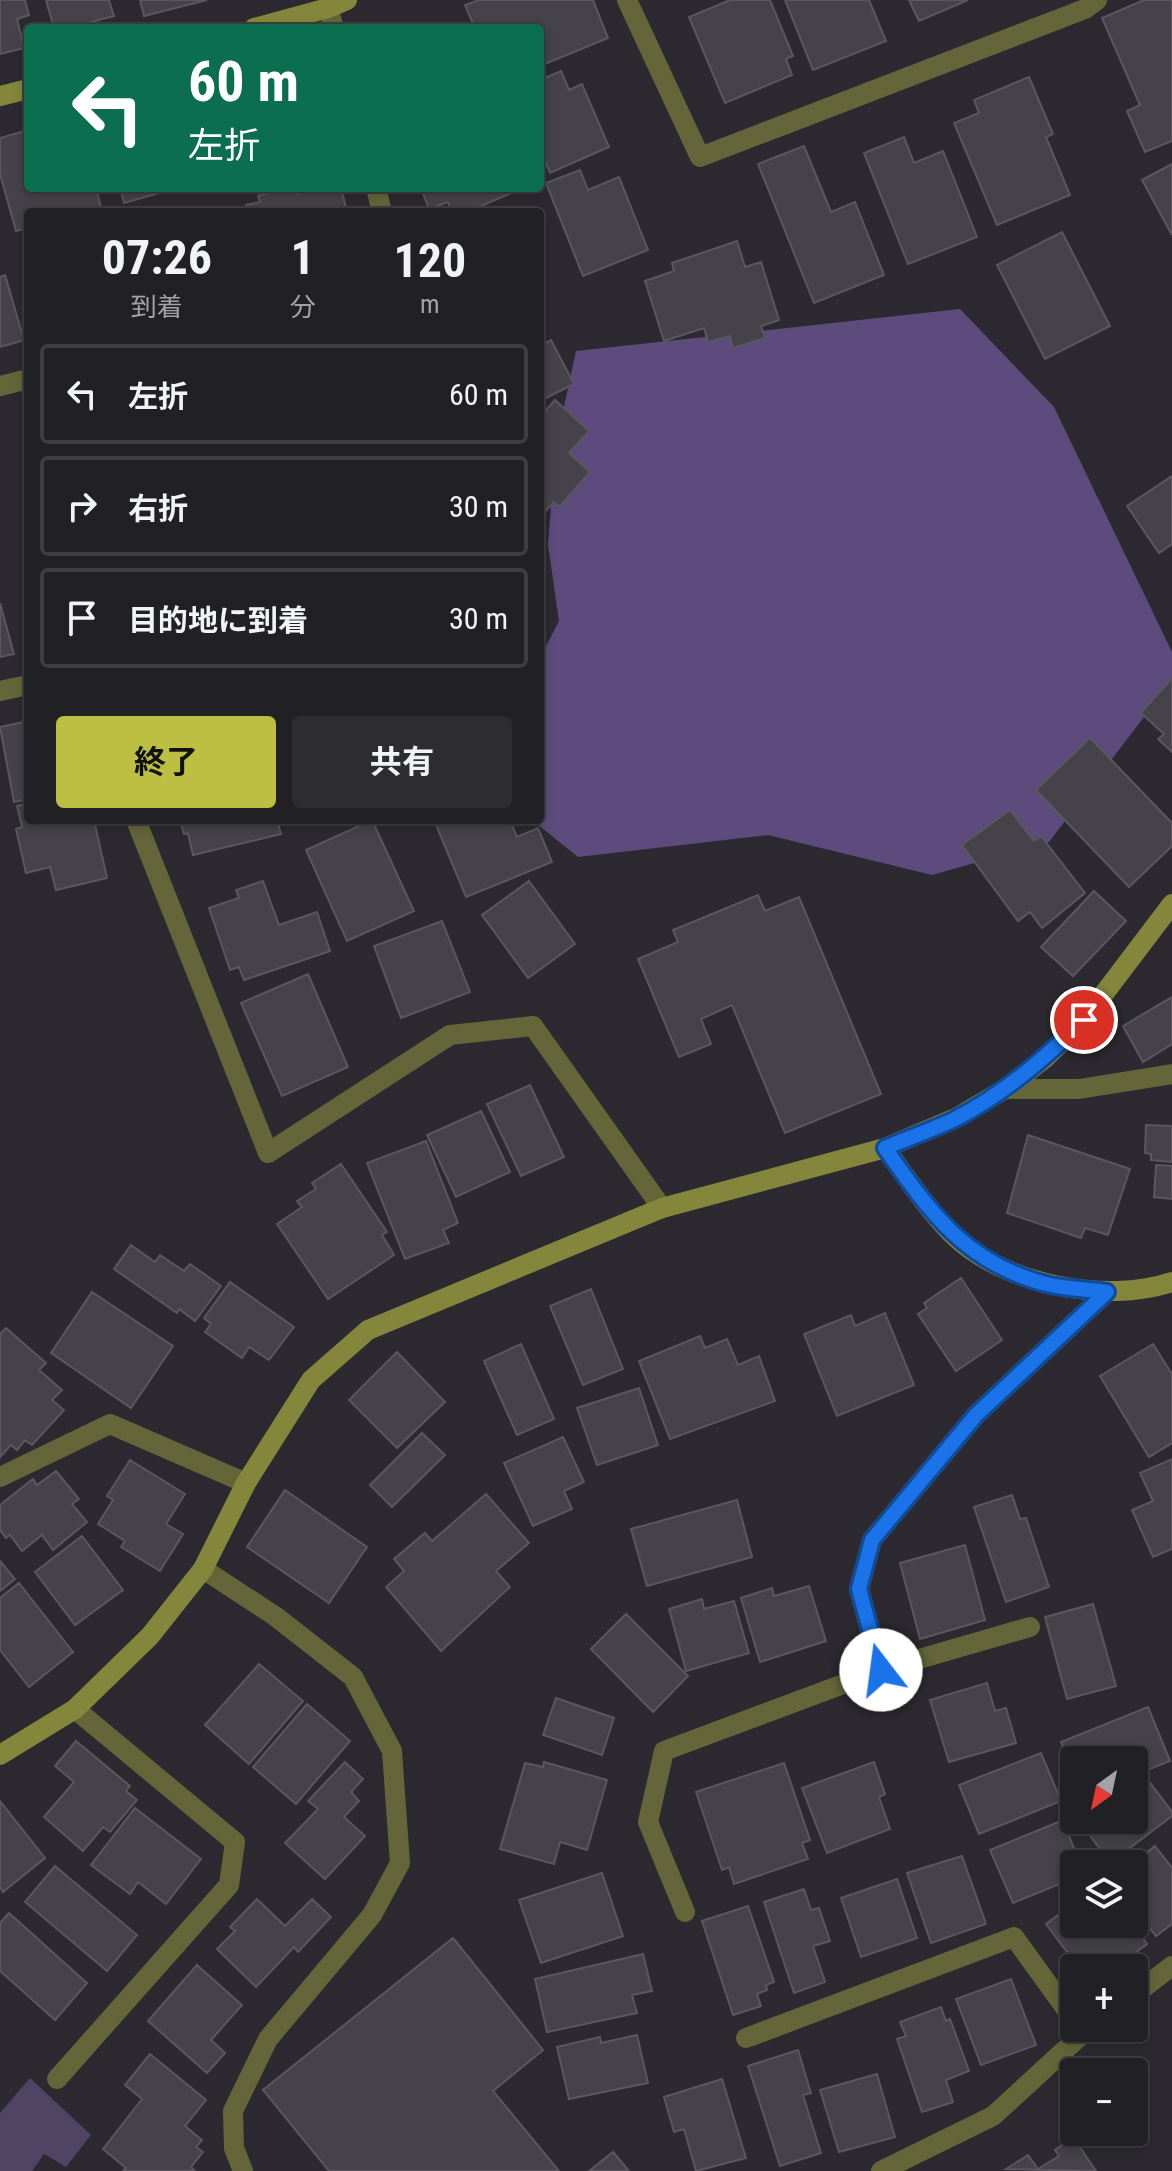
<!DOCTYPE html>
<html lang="ja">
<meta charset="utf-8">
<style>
body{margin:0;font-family:"Roboto Condensed","Noto Sans JP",sans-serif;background:#2d2d31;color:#f1f3f6;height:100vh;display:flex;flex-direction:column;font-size:30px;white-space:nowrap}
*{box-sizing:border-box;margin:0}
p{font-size:26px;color:#a2a3a6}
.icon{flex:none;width:44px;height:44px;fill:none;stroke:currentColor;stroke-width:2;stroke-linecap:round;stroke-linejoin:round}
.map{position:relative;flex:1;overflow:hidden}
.sheet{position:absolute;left:24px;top:208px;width:520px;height:616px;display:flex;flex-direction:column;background:#212024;border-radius:8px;box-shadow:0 4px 12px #0003,0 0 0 2px #3e3e41}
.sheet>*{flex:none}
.banner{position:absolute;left:24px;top:24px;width:520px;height:168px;border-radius:8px;box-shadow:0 4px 12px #0003,0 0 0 2px #3e3e41;background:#0b6e4f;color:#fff;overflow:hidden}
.needle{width:52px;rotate:213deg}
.buttons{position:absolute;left:1060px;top:1746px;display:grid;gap:16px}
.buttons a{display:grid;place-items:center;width:88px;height:88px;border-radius:8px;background:#212024;box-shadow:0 4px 12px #0003,0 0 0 2px #3e3e41;font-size:40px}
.pin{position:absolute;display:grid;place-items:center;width:68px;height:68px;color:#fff;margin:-34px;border:4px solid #fff;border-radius:50%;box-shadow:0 2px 8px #0007}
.me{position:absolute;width:88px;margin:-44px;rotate:345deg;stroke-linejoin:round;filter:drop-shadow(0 0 6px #0008)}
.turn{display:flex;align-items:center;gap:28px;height:168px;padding:0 32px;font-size:36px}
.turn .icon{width:104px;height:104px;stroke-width:2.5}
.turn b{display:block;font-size:56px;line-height:68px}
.eta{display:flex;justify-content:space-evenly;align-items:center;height:136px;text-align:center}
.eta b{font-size:48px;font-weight:700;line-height:56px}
.cta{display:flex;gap:16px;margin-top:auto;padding:16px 32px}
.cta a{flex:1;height:92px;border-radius:8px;background:#bdbf43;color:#111;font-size:32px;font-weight:700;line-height:92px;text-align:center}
.cta a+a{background:#2d2d31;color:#f1f3f6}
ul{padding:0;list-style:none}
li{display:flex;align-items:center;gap:24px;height:100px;margin:0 16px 12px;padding:0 16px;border:4px solid #3e3e41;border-radius:8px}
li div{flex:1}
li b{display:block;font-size:30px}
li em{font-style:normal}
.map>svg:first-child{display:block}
</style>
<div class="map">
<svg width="1172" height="2171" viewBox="0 0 1172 2171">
<rect width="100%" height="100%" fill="#2c2a30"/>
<path fill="#504465" d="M30,2078l61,57 -25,32 -22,-13 -12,17h-32v-58z"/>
<path fill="#5e4b7e" d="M960,309l94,98 118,245v28l-123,162 -117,33 -164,-40 -190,22 -46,-37h8v-162l19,-37 -11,-76 8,-101 20,-93z"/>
<path fill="#454349" stroke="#5a575e" stroke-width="2" d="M0,0h25l4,15 -12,4 7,29 -24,6z
M46,0h63l5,16 -23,6 2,6h-39z
M140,0h67l-63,16z
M479,0h114l15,38 -68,28v-38h-65l-10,-23z
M730,0h40l23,56 -7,3 6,16 -67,28 -36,-86z
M785,0h84l17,41 -73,29z
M909,0h59l-49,21z
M1144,0h28v141l-27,11 -18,-41 13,-6 -38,-87z
M561,71l8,19 13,-6 27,63 -59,26 -10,-25v-68z
M1029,77l24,57 -7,3 24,58 -73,30 -43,-102 25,-10 -5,-13z
M28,130v58h68l5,19 -18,5h-55v16l-12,3 -16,-57v-36z
M904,137l10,26 29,-12 34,86 -69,27 -44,-111z
M804,146l27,66 24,-10 29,73 -70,28 -56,-139z
M1172,164v71l-30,-55z
M580,170l8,20 31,-13 29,73 -65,26 -37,-93z
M120,188h57l-53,15z
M289,188h6l2,6 21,-6h23l6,24h-99l-2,-7 14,-3 -2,-6z
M421,188h102l-56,24h-15l-4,-10 -19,7z
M1062,232l48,94 -65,33 -48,-94z
M737,241l8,26 16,-5 18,58 -18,6 4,12 -32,10 -3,-12 -22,6 -4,-14 -40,13 -19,-60 29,-10 -2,-8z
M5,275l19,65 -24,7v-70z
M551,340l23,44 -34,17v-55z
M555,400l34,31 -20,22 21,19 -31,35 -5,-5 -14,15v-100z
M1172,476v68l-13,9 -32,-47z
M0,603l14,51 -14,3z
M1172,678v74l-14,-13 6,-5 -23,-21z
M28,721v78l-14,3 -14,-75z
M1090,738l82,85v23l-43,41 -93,-97z
M28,803v17h66l13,58 -51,12 -6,-23 -24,6 -10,-44 6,-2 -5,-21z
M1010,810l24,31 7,-5 44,57 -43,35 -12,-16 -12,9 -56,-76z
M180,820h97l4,14 -88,21 -5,-22 -4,1z
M372,820l42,91 -67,30 -41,-91z
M434,820h76l7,17 21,-9 14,34 -86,35z
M263,881l16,44 38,-13 13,39 -86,29 -5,-13 -9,3 -21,-62 30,-10 -3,-8z
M529,881l46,63 -47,34 -46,-63z
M1094,891l32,30 -53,55 -32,-29z
M758,895l7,16 34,-14 82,197 -96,39 -53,-128 -31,14 10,25 -32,13 -41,-98 40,-17 -5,-12z
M442,921l28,71 -69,26 -27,-72z
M308,974l40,93 -66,29 -41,-93z
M1172,997v47l-29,18 -20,-36z
M530,1085l34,72 -43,19 -34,-72z
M481,1111l29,61 -54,25 -29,-62z
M1146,1125l26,1v36l-21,-2v-6l-6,-1z
M1028,1135l102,34 -22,66 -23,-7 -4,10 -74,-25z
M426,1141l32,82 -15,7 6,13 -44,16 -38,-96z
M341,1164l46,68 -5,3 12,20 -66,44 -51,-75 25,-17 -5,-6 19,-12 -4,-6z
M1156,1165l16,1v33l-18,-2z
M131,1245l24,17 5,-7 24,16 6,-7 31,22 -26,35 -16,-12 -2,4 -63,-44z
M961,1278l41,62 -46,31 -38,-57 9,-6 -3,-5z
M230,1282l64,45 -25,33 -20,-13 -7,11 -37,-26 6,-8 -7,-6z
M591,1289l32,80 -40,16 -33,-79z
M92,1292l81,54 -42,62 -80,-55z
M885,1313l29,72 -77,31 -33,-82 47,-19 4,11z
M6,1328l40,35 -7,7 23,20 -10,10 12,10 -32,35 -7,-5 -8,10 -6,-5 -11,12v-123z
M700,1336l5,12 22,-9 11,26 21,-9 16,45 -105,38 -31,-78z
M521,1344l33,75 -37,16 -33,-74z
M1153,1344l19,30v69l-23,14 -49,-81z
M397,1352l48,50 -48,46 -48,-48z
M639,1388l19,57 -61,20 -20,-57z
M422,1433l23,22 -53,52 -22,-22z
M563,1437l21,45 -20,9 8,18 -39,17 -29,-63z
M1172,1459v90l-19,8 -21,-47 21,-9 -13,-28z
M130,1460l55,34 -19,30 17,10 -23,37 -39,-24 4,-6 -27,-17 15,-24 -6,-4z
M56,1471l23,28 -7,5 15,18 -34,28 -11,-15 -20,16 -12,-16 -4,3 -6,-8v-25l33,-26 4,6z
M285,1490l82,57 -38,56 -82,-56z
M486,1494l43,49 -33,28 14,16 -69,64 -55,-64 18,-16 -10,-12 31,-26 7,8z
M1012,1495l8,24 6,-1 23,69 -43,15 -32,-95z
M737,1500l15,57 -105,29 -16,-57z
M82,1536l41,54 -48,35 -40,-53z
M965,1545l20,75 -65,19 -20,-76z
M0,1561l15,18 -15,12z
M19,1583l54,69 -44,35 -29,-37v-52z
M809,1586l17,55 -66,21 -19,-64 31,-10 2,8z
M702,1599l2,10 30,-8 15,52 -63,18 -17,-62z
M1093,1604l23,82 -49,13 -22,-82z
M626,1614l62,62 -35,36 -62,-63z
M259,1664l44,37 -54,63 -44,-39z
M987,1683l8,28 11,-3 10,35 -67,19 -19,-62z
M556,1698l58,20 -12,37 -59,-20z
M307,1704l43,37 -54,63 -43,-37z
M1148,1707l22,54 -36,14v-15h-60v14l-13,-32z
M76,1741l54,45 -4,5 11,9 -27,32 -7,-5 -20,24 -39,-34 30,-35 -19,-16z
M1041,1753l20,48 -82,33 -20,-49z
M345,1762l18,17 -12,13 8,9 -15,16 21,19 -40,43 -40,-36 33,-34 -10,-8z
M544,1762l63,18 -20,70 -27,-8 -6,22 -54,-15 25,-86 18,4z
M874,1762l11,32 -6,3 11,32 -63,24 -25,-65z
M784,1763l26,77 -8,3 6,16 -74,25 -5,-17 -7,3 -26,-78z
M1148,1780l24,32v4l-62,47 -26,-36 10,-7h40v-30z
M0,1801l45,57 -42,34 -3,-5z
M135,1808l66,51 -35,45 -28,-22 -8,12 -39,-29z
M1063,1820l17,44h-6v14l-61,25 -23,-53z
M1155,1846l17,22v56l-16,12 -22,-28 -2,-44z
M962,1856l24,68 -55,19 -24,-70z
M55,1866l82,69 -30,36 -82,-69z
M602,1873l21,63 -82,27 -22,-63z
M897,1879l20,59 -56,19 -20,-59z
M804,1889l7,21 8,-2 11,33 -17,5 12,36 -31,11 -30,-91z
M257,1899l28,27 27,-27 19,18 -33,35 -4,-5 -38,40 -39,-38 18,-18 -5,-4z
M1074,1903v21h58l15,20 -32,24h-36l-33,-44z
M748,1906l26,76 -8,3 1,5 -10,4 4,12 -28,9 -31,-94z
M9,1913l78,70 -32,37 -55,-49v-48z
M453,1938l90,112 -50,41 66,80h-230l-66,-81z
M643,1954l9,37 -20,4 5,18 -90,19 -12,-53z
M197,1965l45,40 -31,35 14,13 -18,20 -59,-52z
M1011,1979l25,66 -55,20 -25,-66z
M941,2007l5,14 4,-2 19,52 -23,9 7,22 -31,10 -25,-73 9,-3 -6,-14z
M637,2035l11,48 -79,16 -12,-52 43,-10 1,6z
M798,2050l13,43 -8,2 18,58 -41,13 -32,-100z
M150,2054l56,46 -21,26 17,14 -6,7 7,5 -12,15 4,4h-72l3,-3 -23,-19 39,-50 -17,-14z
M877,2074l18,63 -56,15 -19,-62z
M722,2079l24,79 -50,13 -12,-42 -10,3 -10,-35z
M1073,2137l23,34 -90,-2 22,-14 10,14 21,-13 -4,-6z
M613,2152l16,19h-40z"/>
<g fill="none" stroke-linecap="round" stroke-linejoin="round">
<path stroke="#646639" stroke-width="20" d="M1005,1089h74l93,-15
M0,1477l110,-53 136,59
M881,1670l149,-43"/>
<path stroke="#646639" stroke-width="20" d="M627,0l73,157 385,-148 12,-9
M328,8l6,20
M376,188l6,24
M0,386l28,-7
M0,691l28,-6
M136,820l132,333 182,-118 83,-9 129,182
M203,1569l72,47 78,61 39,74 8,112 -28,52 -104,124 -35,72 1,37 9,23
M685,1912l-37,-90 16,-71 217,-81 -22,-81 13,-49 104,-125 131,-123
M1134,1995l38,-29
M746,2038l268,-101 60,83
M57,2079l172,-194 6,-43 -160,-133
M881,2171l112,-55 96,-88"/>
<path stroke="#84863b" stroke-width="20" d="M254,28l74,-20 19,-8
M0,96l28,-7
M885,1148c22,30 42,61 68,87 51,50 153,69 219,47
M0,1755l75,-46 75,-73 53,-67 43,-86 65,-103 57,-50 294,-122 223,-60 71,-30 49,-29 40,-31 39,-38 88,-116"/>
</g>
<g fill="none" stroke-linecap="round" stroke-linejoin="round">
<g stroke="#114b97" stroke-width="20">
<path id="route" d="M881,1670l-22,-81 13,-49 104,-125 131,-123c-20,-3 -42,-3 -61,-8 -81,-21 -116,-72 -161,-136 23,-10 47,-18 70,-29 49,-25 90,-61 129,-99"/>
</g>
<use href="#route" stroke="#1a73e8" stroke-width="14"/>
</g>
</svg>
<div class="buttons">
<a><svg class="needle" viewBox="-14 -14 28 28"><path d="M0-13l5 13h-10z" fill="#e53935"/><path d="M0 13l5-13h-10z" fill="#a2a3a6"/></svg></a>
<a><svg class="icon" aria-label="layers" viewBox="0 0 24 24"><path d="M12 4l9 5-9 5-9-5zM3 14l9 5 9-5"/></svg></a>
<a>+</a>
<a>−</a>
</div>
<div class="pin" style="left:1084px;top:1020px;background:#d93025"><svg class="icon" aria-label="arrive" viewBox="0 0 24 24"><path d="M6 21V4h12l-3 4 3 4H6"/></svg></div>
<svg class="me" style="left:881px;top:1670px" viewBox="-20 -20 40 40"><circle r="19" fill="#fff"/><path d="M0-13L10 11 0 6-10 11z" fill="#1a73e8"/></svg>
<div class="banner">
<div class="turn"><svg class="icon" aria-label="left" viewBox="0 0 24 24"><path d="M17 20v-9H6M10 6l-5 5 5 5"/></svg><div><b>60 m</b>左折</div></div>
</div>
<section class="sheet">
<div class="eta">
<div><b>07:26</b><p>到着</p></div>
<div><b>1</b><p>分</p></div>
<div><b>120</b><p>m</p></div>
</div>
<ul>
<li><svg class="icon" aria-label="left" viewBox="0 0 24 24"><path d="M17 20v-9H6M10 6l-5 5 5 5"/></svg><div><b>左折</b></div><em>60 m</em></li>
<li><svg class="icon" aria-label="right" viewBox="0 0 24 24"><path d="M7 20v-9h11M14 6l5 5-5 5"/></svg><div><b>右折</b></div><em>30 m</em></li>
<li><svg class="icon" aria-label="arrive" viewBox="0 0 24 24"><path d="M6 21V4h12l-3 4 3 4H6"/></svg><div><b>目的地に到着</b></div><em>30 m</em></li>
</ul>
<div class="cta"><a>終了</a><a>共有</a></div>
</section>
</div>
